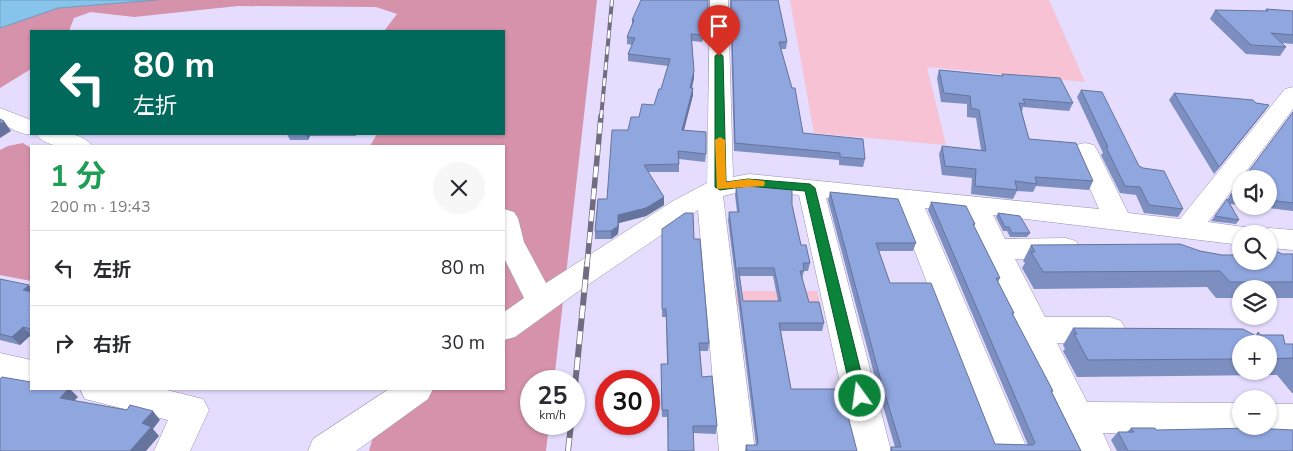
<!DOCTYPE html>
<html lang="ja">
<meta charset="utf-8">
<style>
body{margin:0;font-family:"Nunito Sans","Noto Sans JP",sans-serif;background:#f7f7f7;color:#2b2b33;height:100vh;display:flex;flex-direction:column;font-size:19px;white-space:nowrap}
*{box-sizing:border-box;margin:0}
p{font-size:16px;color:#7c7c81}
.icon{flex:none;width:28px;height:28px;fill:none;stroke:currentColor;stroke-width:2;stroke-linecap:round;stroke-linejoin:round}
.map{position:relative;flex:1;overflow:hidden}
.details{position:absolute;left:30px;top:145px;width:475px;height:245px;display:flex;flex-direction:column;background:#fff;border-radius:0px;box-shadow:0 1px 4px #0004}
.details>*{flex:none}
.banner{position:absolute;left:30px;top:30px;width:475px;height:105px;border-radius:0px;box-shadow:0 1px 4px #0004;background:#00695c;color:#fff;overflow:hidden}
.buttons{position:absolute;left:1232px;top:170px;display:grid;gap:10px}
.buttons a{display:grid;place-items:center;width:45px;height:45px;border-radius:50%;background:#fff;box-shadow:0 1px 4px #0004;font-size:25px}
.speed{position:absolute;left:520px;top:370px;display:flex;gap:10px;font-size:25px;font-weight:700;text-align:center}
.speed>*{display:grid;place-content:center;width:65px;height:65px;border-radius:50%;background:#fff;box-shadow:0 1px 4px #0004;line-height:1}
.speed small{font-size:12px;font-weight:400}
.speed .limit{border:8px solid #d22;background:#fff;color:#111}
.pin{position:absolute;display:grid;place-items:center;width:42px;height:42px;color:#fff;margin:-51px -21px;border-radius:50% 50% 50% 0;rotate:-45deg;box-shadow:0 0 5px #0007}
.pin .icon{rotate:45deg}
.me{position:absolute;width:55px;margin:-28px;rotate:346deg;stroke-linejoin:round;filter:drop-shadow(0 0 4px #0008)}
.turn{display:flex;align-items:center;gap:18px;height:105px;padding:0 20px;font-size:22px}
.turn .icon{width:65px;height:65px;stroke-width:2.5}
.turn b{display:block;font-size:35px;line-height:42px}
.round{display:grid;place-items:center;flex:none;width:52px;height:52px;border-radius:26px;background:#f7f7f7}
.summary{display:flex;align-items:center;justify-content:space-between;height:85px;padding:0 20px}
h1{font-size:30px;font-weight:700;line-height:38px;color:#1e9e55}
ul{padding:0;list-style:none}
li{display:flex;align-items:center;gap:15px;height:75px;padding:0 20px;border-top:1px solid #e1e1e2}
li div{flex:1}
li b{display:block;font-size:19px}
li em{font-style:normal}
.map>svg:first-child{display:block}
</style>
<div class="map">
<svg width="1293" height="451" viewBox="0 0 1293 451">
<rect width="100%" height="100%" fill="#e5dcfe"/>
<path fill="#f7c2d4" d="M790,0h259l36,82 -158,-15 19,78 -132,-12z
M729,291h88l4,15 -90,1z"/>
<path fill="#d592aa" d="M157,0h440l-43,381h-23v43h18l-3,27h-177l18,-62h117v-243h-134l7,-12h127v-103h-120l13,-17 -21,-7 -138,-1 -104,11 -43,-5 -17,6 -5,13h-38v38l-31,19v-60l58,-20z
M23,143l8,5v133l-31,-6v-125l8,-4z"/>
<path fill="#86c4ec" stroke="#709bbb" d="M0,0h157l-99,8 -58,20z"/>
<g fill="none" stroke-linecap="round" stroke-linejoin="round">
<g stroke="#9a92b1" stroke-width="1">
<path id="minor" d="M710,0h18l5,177 16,-3 350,35 -26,-59 3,-5 9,-2 9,2 3,5 31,63 52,6 105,-130 8,-2v22l-85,113 43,6 3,6h-13v11l-248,-30 12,24 61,-1 10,3 4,7 -4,7 -10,3 -51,1 30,58h65l11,4 5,9 -5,9 -11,4h-53l30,59 154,1v23h28v-22h24v32h-24l-13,-5 -1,-4 -1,3 -13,5 -138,-2 8,18h-36l-111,-239 -39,-4 103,243h-36l-95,-246 -71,-7 65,253h-36l-56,-256 -50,-5 -26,6 32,255h-36l-21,-241 -122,83 -61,44 -11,3v-28l20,-14 -20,-40v-49l10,3 4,6 6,24 22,41 127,-82 34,-18z
M0,108l31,12v14h5c-12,3 -25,-6 -36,-11z
M36,134c17,-1 45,-4 56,12 -17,1 -45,4 -56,-12z
M1269,228l24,2v20l-24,-2v-14h-11l1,-3z
M0,353l31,7v28l-31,-7z
M80,389h83l40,10 6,11 -19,41h-36l14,-31 -83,-21z
M389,389h44l-5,10 -72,52h-48l5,-12z"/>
</g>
<use href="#minor" fill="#fff" fill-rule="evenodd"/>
<g stroke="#716c80" stroke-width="4">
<path id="rail-far2" d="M601,118l11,-118"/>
</g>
<g stroke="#716c80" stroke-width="5.5">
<path id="rail-far1" d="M587,265l14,-149"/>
</g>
<g stroke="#716c80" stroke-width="6">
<path id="rail" d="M574,396l13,-132
M568,451l3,-27"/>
</g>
<use href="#rail-far2" stroke="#fff" stroke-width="2.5" stroke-dasharray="8" stroke-linecap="butt"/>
<use href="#rail-far1" stroke="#fff" stroke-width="4" stroke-dasharray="11" stroke-linecap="butt"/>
<use href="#rail" stroke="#fff" stroke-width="4.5" stroke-dasharray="13" stroke-linecap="butt"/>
</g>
<path fill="#7c8fc0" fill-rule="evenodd" d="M730,0h48l9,42 -1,7h-5l22,84 62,26 -2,8 -24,-2v-5l-105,-9z
M1266,9l27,2v33l-11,-1 4,4 -6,9 -34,-2 -36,-35 5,-9 50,1z
M708,18l-6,24 -10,-1 2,30v7l-2,10h1v7l-9,35 22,24 -1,8 -26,-3v13h-31l16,33 -18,11 -27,7 -1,11 -7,5h-16v-8l12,-32 21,-69 11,-13 15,-12 7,-16 7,-23 -40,-5v-7l4,-9 -5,-1v-7l5,-12v-5z
M939,70l63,6v-2l71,29 -4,8 -46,-4 -1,5 7,27 64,42 -4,9 -53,-4 -3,6 -16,-1 -4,8 -42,-5 1,-16 -30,-3 -3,-21 3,-8 39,4 -5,-32 -9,-1v-13l-26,-2 -4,-24z
M1081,90l58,76 44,43 -5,8 -34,-4 -8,-18 -16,-2 -19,-38 2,-2 -26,-56z
M1174,93l82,10 13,2 -55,69 -45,-74z
M1293,112v99l-42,-5h18v-27z
M287,134h70l-1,2h-46l-2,4h-18z
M1241,181v24l-11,-1 9,16 -3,4 -25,-3z
M736,187l56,18 9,40 9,18 -2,8h-4l-2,8 7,23 15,21 -2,8h-41l10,58 66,62h-112l1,-6h10l-28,-225 1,-8h8l-2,-17zM740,276h33l5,25h-35z
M830,192l86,51 -3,8h-34l11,32 105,161 33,1 -100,-235 3,-8 44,22 -1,2 26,52 -2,4 16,31 -1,2 40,76 -1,1 29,59h-191l1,-4h4l-17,-58 -50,-189z
M998,213l32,20 -3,4h-17l-3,-6h-4l-7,-14z
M662,229l32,10 15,104 -1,8h-8l2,26 15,49 -1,8 -23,-1 1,18h-26l-1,-34h-5l-1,-53h6l-1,-47h-4z
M1031,245l169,6 22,4 71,-1v44h-24v-9h-28v9h-25l-9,-11 -173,2 -12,-21 3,-5 -2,-2z
M0,279l31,9v47l-11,10 -20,-5z
M1073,328l182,8 3,-4 3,3 24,9h8v49h-1l-15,-18 -200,2 -14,-26 2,-2 -2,-4zM1241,344h28v27h-28z
M1131,428l25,2 137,21h-176l-6,-11 7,-8h9z"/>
<path fill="#65749c" d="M708,11v7l-6,24 1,-7z
M694,71v7l-4,17v-7z
M693,88v7l-11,42v-7z
M1269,105l-5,7 -50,62 5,-7z
M4,121l7,10 -11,7v-14z
M306,134h4v2l-2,4z
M664,197v8l-18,11 -27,7 -1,11 -7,5v-8l7,-16z
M29,285l2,3v9l-8,-7z
M23,327l8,8 -11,10 -8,-8z
M68,389h2l8,8 -10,10 -8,-9z
M153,411l7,9 -7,9 6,7 -13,15h-16l12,-28z"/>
<path fill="#90a6df" stroke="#65749c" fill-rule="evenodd" d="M641,0h67v11l-5,24 -12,-1 3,37 -4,17h3l-11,42 24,2v22l-28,-3 1,13 -35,1 20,32 -18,11 -28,7v11l-7,5h-16l3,-32h9l5,-69h16l3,-13h8l3,-13 12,1 5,-16h2l9,-30 -42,-5 7,-16 -8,-1 7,-17h-2z
M731,0h47l9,42h-8l13,46h3l8,45 60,6 2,20 -25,-2v-4l-105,-10z
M1266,9l27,2v24l-22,-2 15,14 -35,-2 -36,-35 53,1z
M939,70l64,6 -1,-2 58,4 13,25 -50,-4 2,5 -6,-1 10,36 47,4 17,38 -58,-4 2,7 -22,-3 2,9 -42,-4 1,-17 -31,-3 -3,-20 44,5 -7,-41 -8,-2 -1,-12 -26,-3z
M1081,90l21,2 37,74 4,2 21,3 19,38 -34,-4 -9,-18 -15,-1 -19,-39h2z
M1174,93l79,7 3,3 13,2 -50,62z
M1293,112v91l-24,-3v-21h-26z
M0,119l4,2 -4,3z
M1241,181v16l-11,-1z
M750,184l42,4v17l9,40h5l4,18h-7l1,8h-4l9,31h10l5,21h-45l12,66h50l16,62h-110l-1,-6h11l1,-2 -29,-231h10l-3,-25zM738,268h36l7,33h-38z
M830,192l68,7 18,44h-40l14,40h41l64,161 38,1 2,-2 -104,-241 35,4 9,18h-2l27,54h-4l18,35h-2l41,78h-2l30,60h-189l-1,-4h10l-20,-66z
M1227,199l12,21 -24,-4z
M685,213h8l1,26h6l9,104h-10l3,34 10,-1 5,50h-24l1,25h-26v-41h-6l-1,-46h7l-2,-55h-4v-80z
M998,213l22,3 10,17h-18l-3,-6h-4z
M1180,244l20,7 22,4h19v6h28v-13h1l12,6h11v28h-63l-10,-11 -177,1 -12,-20h4l-4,-7z
M0,279l29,6 -6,5 8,2v37l-8,-2 -11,10 -12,-3z
M1073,328l170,1 13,7 2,-1v-3l3,3h22l2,9h8v14l-24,1v-15h-28v15l-153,1 -14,-26h3z
M2,377l29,5v7h37l-8,9 67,12 3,-5 23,6 -11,12 9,4 -21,24h-130v-72z
M1131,428h24l1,2 97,-2 40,2v21h-165l-10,-19h16z"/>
<path fill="#0c833b" stroke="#085526" d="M719,53l4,3 3,126 22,-3 62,5 5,4 52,208 -2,5 -5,1 -5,-1 -3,-5 -47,-205 -57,-5 -28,4 -5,-3v-131z"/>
<path fill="#f59e0b" d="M720,137l5,3 1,42 22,-3 16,2 1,2 -1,3 -47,3 -2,-49z"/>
</svg>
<div class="buttons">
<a><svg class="icon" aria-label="sound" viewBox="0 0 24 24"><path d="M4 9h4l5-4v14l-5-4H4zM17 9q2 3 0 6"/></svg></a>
<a><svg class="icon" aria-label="search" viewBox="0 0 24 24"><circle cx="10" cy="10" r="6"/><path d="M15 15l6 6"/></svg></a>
<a><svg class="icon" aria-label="layers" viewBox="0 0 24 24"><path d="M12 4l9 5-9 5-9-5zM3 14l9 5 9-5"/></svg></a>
<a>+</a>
<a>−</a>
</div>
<div class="speed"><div>25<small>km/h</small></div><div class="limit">30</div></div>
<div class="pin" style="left:719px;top:56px;background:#d93025"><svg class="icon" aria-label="arrive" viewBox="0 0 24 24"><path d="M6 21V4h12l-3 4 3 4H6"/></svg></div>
<svg class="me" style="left:860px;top:396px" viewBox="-20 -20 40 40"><circle r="17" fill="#0c833b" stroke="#fff" stroke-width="3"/><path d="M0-11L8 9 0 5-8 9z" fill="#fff"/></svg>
<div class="banner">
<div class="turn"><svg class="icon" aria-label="left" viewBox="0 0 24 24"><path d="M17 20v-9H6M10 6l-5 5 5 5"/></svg><div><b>80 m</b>左折</div></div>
</div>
<section class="details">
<div class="summary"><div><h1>1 分</h1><p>200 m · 19:43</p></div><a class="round"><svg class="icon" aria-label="close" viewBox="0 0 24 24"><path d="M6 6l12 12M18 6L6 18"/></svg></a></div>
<ul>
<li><svg class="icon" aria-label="left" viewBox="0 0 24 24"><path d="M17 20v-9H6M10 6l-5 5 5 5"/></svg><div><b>左折</b></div><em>80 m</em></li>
<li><svg class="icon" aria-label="right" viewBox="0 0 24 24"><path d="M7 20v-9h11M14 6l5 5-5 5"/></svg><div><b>右折</b></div><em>30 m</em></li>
</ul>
</section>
</div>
